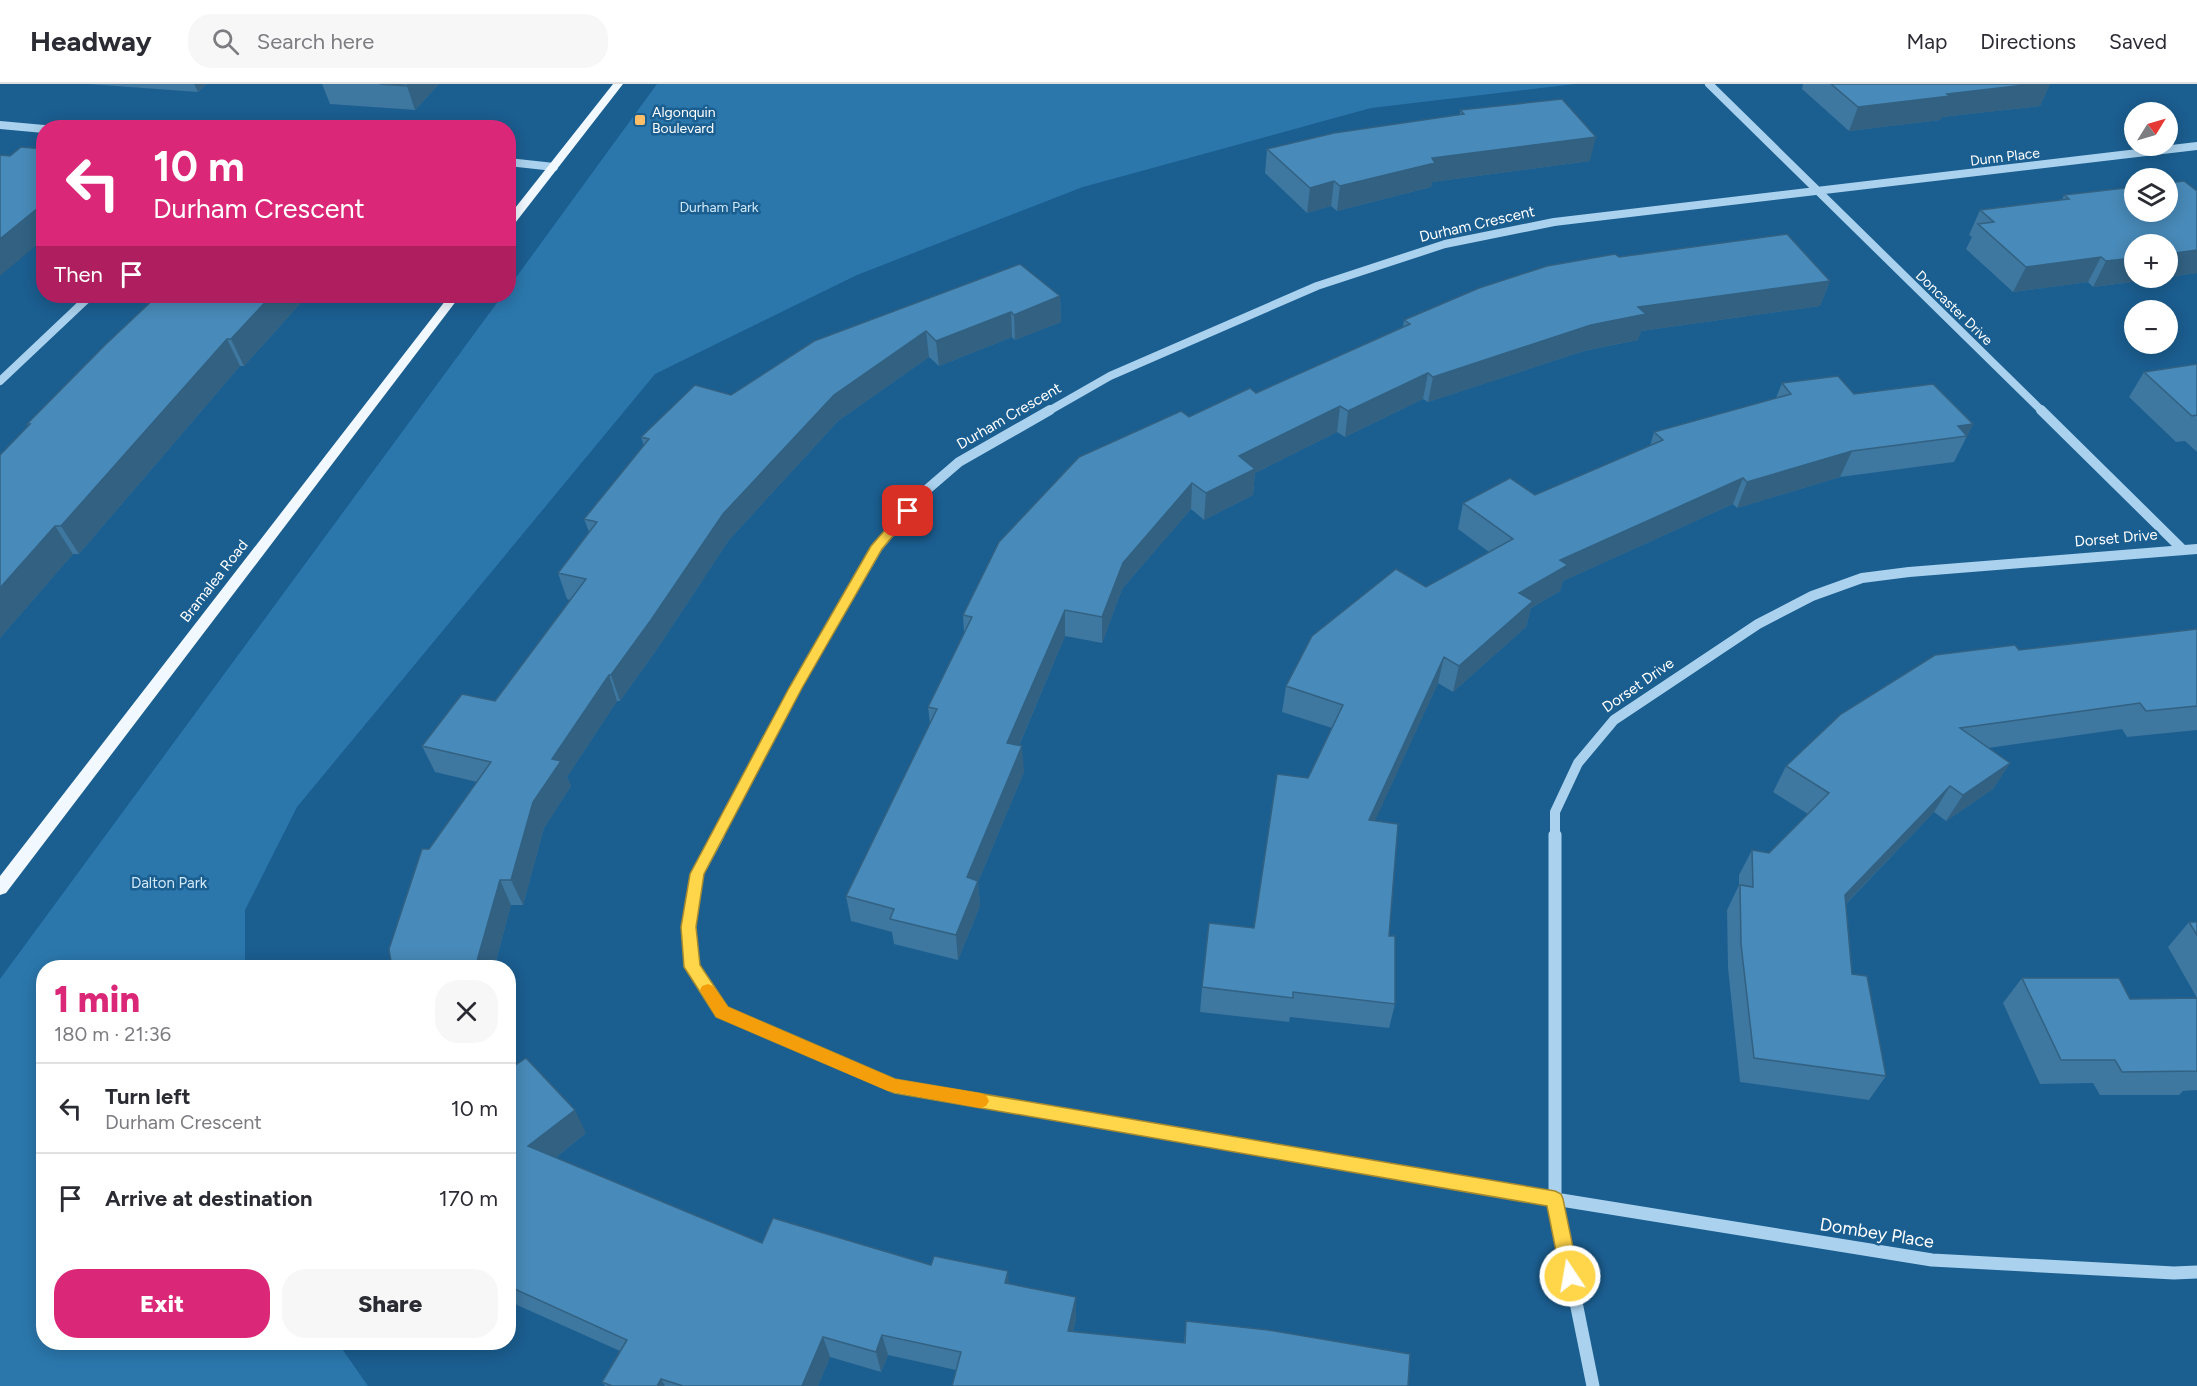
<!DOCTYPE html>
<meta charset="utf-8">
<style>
body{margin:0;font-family:Figtree,sans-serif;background:#f7f7f7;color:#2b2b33;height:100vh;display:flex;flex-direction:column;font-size:22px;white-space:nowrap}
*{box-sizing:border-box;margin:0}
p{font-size:20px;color:#7c7c81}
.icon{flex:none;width:33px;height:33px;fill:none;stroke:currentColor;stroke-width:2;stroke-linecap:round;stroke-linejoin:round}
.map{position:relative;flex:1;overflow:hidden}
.details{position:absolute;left:36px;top:876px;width:480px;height:390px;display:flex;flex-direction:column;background:#fff;border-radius:24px;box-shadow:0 3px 15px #0003}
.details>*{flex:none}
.banner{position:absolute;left:36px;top:36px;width:480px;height:183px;border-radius:24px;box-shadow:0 3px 15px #0003;background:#db2777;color:#fff;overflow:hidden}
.needle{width:39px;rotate:53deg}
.tools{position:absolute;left:2124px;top:18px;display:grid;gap:12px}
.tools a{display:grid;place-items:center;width:54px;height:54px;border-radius:50%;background:#fff;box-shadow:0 3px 15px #0003;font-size:30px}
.pin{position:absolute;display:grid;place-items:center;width:51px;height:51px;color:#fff;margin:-26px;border-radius:12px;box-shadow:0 3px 9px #0006}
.me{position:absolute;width:66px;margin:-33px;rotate:348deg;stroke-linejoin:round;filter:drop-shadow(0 0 4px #0008)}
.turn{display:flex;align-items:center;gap:21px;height:126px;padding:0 18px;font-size:27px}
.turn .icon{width:78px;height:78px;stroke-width:2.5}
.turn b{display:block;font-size:42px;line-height:51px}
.then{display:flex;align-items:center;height:57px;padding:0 18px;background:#0003;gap:12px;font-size:22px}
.round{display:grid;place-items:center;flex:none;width:63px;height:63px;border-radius:24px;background:#f7f7f7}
.head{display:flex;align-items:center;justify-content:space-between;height:102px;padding:0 18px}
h1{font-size:36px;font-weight:800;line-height:45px;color:#db2777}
.cta{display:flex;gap:12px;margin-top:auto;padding:12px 18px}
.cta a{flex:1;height:69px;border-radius:24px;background:#db2777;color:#fff;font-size:24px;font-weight:800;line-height:69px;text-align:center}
.cta a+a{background:#f7f7f7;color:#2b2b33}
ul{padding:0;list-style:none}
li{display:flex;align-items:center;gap:18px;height:90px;padding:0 18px;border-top:2px solid #e1e1e2}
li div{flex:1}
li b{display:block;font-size:22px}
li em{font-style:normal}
header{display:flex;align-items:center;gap:36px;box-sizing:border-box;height:84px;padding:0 30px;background:#fff;border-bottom:2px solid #e1e1e2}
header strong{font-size:28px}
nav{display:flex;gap:33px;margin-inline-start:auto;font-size:21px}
.search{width:420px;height:54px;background:#f7f7f7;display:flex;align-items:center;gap:15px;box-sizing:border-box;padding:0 21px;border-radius:24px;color:#7c7c81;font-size:22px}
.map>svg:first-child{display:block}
</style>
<header>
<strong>Headway</strong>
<div class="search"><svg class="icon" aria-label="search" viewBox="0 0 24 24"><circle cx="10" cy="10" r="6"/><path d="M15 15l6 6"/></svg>Search here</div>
<nav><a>Map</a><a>Directions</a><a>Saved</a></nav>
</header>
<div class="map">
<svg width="2197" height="1302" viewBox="0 0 2197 1302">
<rect width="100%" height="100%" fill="#1b5e90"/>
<path fill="#2b77ac" d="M657,0h918l-204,24 -288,79 -226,88 -202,99 -358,433 -52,103v57l-201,1v374l294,1 30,43h-368v-407l502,-683h6l1,-9z"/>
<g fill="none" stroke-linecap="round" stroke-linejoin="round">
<path stroke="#aad2ee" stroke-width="8" d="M1709,0l334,328
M0,41l44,4
M508,78l46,5
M0,297l90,-85
M1047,328l63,-36 207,-90 128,-42 109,-22 643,-76"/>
<path stroke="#aad2ee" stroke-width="10" d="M2041,326l141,139
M717,752l79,-148 82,-141 45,-54 36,-31 91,-52
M1555,752v-24l23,-49 36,-43 144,-96 54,-28 50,-18 47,-6 288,-23"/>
<path stroke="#aad2ee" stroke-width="13" d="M718,751l-21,39 -9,53 4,40 30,45 172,74 661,113 377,61 242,13 23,-1
M1555,751v364l38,187"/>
<path fill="#f1f8ff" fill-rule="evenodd" d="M613,0h10l-111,143 -4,1v-11z
M449,212h11l-454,597 -6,2v-19z"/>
</g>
<path fill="#3e779f" d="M88,0h119l-9,8z
M322,0h117l-24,26 -85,-6z
M1803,0h247l-10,22 -98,11 -2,3 -91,11 -47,-42z
M1460,26l130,51 -158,21 -1,5 -94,24 -6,-5 -24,7 -42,-40 2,-24 193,-34z
M2184,97l13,10v82l-29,4v-33h-34v34h29l-70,9 -5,-5 -75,10 -47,-43 6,-12 -3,-2 11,-25 82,-10 2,-5 70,-8v25h34v-29z
M1619,173l211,24 -10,25 -179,25 -3,9 -54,11 -156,51 -5,-3 -78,38 -8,-5 -82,41 -2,22 -49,25 -13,-11 -69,80 -20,54 -37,-7 -46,110 5,26 -46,110 2,24 -22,54 -64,-16 -2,-12 -41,-11 -5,-25 84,-172 -2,-17 36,-74 -1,-18 226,-198 67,-24 147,-66 1,-7z
M307,212l-63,70h-4l-161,188h-6l-73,84v-183l28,-29 -1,-2z
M1060,212l1,26 -46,18 -3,-3 -73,29 -10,-9 -91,64 -109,119 -70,106 -39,55h-3l-50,76 4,9 -27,42 -21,77h-12l-17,63h-102l37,-119 48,-67 -42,-10 -13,-26 73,-45 75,-101 -3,-1 -9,-26 31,-41 -5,-13 60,-73 -3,-9 90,-42 83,-54z
M2197,280v88l-12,-11 -9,1 -47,-45 15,-25z
M1782,299l72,11 119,30 -19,38 -114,15 -103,31 -4,-4 -170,77 -3,10 -29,17 -5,19 -73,65 -15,-9 -63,137 14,116 6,68 -6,24 -99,-11 -1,5 -89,-10 2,-25 52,-59 54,-150 24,-50 -50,-16 4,-26 140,-99 63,-35 -31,-23 5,-26 72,-8 115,-49 4,-14 122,-34z
M2197,545v101l-70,7 -5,-8 -134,19 22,15 -17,26 -47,32 -12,-9 -88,92 6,70 34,102 -17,24 -129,-18 -12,-114 -1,-58 12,-25v-10l13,-25 17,3 39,-39 -35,-22 13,-26 233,-116z
M2189,838h8v168l-14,1 -4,4h-79l-7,-12 -53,1 -37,-81 19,-25 108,21 67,-1 -29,-51z
M508,986l78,63 -31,25 207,85 169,22 78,19 67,34 -3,14 111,11 2,-22 224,33 -454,16 -68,-15 -7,17 -51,-15 -12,29h-213l-3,-4 18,-31 -112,-50z"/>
<path fill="#326182" d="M194,0h13l-9,8z
M409,0h30l-24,26 -8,-24z
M2033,0h17l-10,22 -98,11 -2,3 -91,11 9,-24 89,-13z
M1596,53l-6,24 -158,21 -1,5 -94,24 3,-25 92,-28z
M1334,97l-3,25 -24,7 3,-25z
M44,119v36l-44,37v-37z
M2197,166v23l-29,4v-23z
M2101,173l-13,25 -75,10 13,-25z
M2134,174v20h29l-70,9 13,-26z
M1830,197l-10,25 -179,25 -3,9 -54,11 -156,51 5,-25 158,-52 47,-18z
M271,212h36l-63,70 -13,-27z
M1060,212l1,26 -46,18 -1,-25z
M1011,228l1,25 -73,29 -3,-25z
M926,247l3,26 -91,64 -109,119 -70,106 -39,55 -9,-26 112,-161 111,-119z
M227,255l13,27 -161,188 -18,-28z
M1428,289l-5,26 -78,38 3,-26z
M1340,322l-3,26 -82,41 -2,22 -49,25 2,-27 33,-37z
M1973,340l-6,12 -9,-10z
M1852,367l-12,26 -103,31 10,-26z
M1743,394l-10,26 -170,77 -3,10 -29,17 -5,19 -73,65 6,-26 60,-73 41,-33z
M1192,399l-1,26 -69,80 -20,54v-26l21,-54z
M55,442l18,28 -73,84v-50z
M1065,526v26l-56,133 -2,-26z
M1444,573l-6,26 -74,162 5,-25z
M609,591l8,26 -50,76 4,9 -27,42 -21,77 -12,-25 22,-78 19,-43z
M1022,662l2,26 -46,110 2,24 -22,54 -2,-25 11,-58z
M2010,679l-17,26 -47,32 17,-26z
M1950,702l-16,26 -104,108 15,-25z
M500,796l11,25 -17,63h-19z
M575,1026l11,23 -45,36 -13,-23z
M1008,1187l2,21 -5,-9z
M1076,1213v21l-7,33 -1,-20z
M882,1251l6,20 -7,17 -5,-20z
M823,1253l7,20 -12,29h-16z
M661,1295l4,7h-8z"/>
<path fill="#488ab9" stroke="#326182" stroke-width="1.5" d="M380,0h29l-2,2z
M1831,0h202l-86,10 3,2 -92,11z
M1562,15l34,38 -164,21 3,5 -95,23 -6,-5 -24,7 -43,-39 67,-16 130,-19 -4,-4z
M21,63l23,2v43l-2,2h2v9l-44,36v-84l10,1z
M2184,97l13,10v59l-29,4v-10h-34v14l-28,3 -5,-4 -75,10 -48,-43 16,-2 -14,-12 89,-11 -5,-4 70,-8v25h34v-29z
M1787,150l43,47 -192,26 8,7 -55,11 -158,52 -5,-4 -80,38 -8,-5 -101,50 16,13 -49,24 -14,-10 -69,80 -21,54 -37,-7 -58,133 15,3 -55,131 11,4 -22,54 -66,-16 4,-10 -48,-13 91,-187 -9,-2 44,-90 -9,-2 36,-73 80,-85 102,-46 8,6 61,-29 6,5 154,-69 -6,-4 75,-32 68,-22 68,-12 4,3z
M1020,180l40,32 -46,19 -3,-3 -75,29 -10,-10 -92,64 -111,119 -72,106 -40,55h-2l-57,84 9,2 -28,41 -22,78h-11l-25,88h-83l-3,-19 33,-100h7l62,-87 -69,-16 40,-52 33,7 91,-122 -28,-6 39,-51 -13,-3 65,-80 -8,-2 54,-52 36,10 83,-54z
M157,212h114l-40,43h-4l-166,187h-6l-55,62v-133l30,-31h-3l78,-79z
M2197,280v51l-5,1 -48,-44z
M1838,292l16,18 79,-10 40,40 -15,2 9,10 -115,15 -105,31 -4,-4 -183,82 8,5 -49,28 14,8 -74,65 -15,-9 -75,163 29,4 -9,112h6v68l-102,-12v6l-91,-11 7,-64 45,5 23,-154 31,4 35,-73 -57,-19 26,-50 84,-67 30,18 87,-48 -50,-36 47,-25 25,17 128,-55 -9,-8 137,-38 -9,-11z
M2197,545v77l-51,5 -6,-8 -180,25 50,35 -47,32 -13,-9 -105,109 7,79 15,2 19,100 -132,-18 -13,-114 -1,-59 13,2 -1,-37 17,3 60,-60 -43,-27 55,-52 94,-59 80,-10 4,5z
M2189,838h8v13z
M2022,894h97l11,21 67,-1v73l-75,1 -7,-12h-54z
M526,974l49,52 -47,36 234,97 11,-25 158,47 3,-9 74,15 -3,12 71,14 -8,34 117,12 1,-22 82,9 142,24 -2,32h-456l9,-34 -79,-17 -6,17 -53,-15 -21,49h-119l-22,-7 -4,7h-45l-10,-4 25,-42 -119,-54v-216z"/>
<path fill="#ffd54a" stroke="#a68a30" stroke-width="1.5" d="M908,423l6,4 -32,38 -80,139 -98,186 -8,53 4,38 28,42 167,72 660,112 6,3 2,5 16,77 -2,6 -7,3 -6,-3 -3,-6 -14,-70 -653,-113 -178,-76 -32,-50 -3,-40 9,-53 99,-186 82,-142 33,-38z"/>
<path fill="#f59e0b" d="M708,900l5,2 15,21 167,72 85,14 6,2 3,6 -3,5 -6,2 -92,-17 -172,-74 -16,-27 2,-4z"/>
<rect fill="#ffbe67" stroke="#1b5e90" stroke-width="2" x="634" y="30" width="12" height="12" rx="3"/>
<g text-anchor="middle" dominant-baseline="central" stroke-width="5" stroke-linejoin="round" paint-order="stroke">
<g font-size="14" fill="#fff" stroke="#1b5e90" text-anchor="start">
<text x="652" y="28">Algonquin<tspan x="652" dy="16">Boulevard</tspan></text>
</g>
<g font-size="14" fill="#fff" stroke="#1b5e90">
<text transform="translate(2005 73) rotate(-7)">Dunn Place</text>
<text transform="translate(1954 224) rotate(44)">Doncaster Drive</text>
</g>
<g font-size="14" fill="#d0e9fa" stroke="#1b5e90">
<text x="719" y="123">Durham Park</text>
</g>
<g font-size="15" fill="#fff" stroke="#1b5e90">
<text transform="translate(1477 140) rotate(-13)">Durham Crescent</text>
<text transform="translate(1009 332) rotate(-30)">Durham Crescent</text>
<text transform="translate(2116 454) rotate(-5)">Dorset Drive</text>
<text transform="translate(214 497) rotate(-52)">Bramalea Road</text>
<text transform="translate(1638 601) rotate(-35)">Dorset Drive</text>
</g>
<g font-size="15" fill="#d0e9fa" stroke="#1b5e90">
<text x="169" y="799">Dalton Park</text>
</g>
<g font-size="18" fill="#fff" stroke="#1b5e90">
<text transform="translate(1877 1149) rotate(9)">Dombey Place</text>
</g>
</g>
</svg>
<div class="tools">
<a><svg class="needle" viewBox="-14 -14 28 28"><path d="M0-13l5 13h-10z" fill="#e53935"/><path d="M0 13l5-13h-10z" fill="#7c7c81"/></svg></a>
<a><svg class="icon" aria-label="layers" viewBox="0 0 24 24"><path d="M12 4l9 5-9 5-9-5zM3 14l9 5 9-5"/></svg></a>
<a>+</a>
<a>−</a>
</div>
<div class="pin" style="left:908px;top:427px;background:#d93025"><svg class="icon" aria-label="arrive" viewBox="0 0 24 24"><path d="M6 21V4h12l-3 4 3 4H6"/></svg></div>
<svg class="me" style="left:1570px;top:1192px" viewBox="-20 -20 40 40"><circle r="17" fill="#ffd54a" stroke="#fff" stroke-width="3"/><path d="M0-11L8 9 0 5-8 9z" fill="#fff"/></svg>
<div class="banner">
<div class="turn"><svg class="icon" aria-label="left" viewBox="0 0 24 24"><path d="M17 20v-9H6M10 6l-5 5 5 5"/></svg><div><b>10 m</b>Durham Crescent</div></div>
<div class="then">Then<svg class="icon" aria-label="arrive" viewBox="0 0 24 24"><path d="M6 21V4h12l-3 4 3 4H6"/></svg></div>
</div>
<section class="details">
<div class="head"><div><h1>1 min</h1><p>180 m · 21:36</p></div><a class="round"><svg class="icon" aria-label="close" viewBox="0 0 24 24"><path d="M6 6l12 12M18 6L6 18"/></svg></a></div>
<ul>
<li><svg class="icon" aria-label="left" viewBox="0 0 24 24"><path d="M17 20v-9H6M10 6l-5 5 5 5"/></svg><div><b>Turn left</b><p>Durham Crescent</p></div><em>10 m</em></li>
<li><svg class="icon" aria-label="arrive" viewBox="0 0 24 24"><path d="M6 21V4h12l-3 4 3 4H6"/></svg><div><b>Arrive at destination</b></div><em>170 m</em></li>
</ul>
<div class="cta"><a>Exit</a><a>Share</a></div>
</section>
</div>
